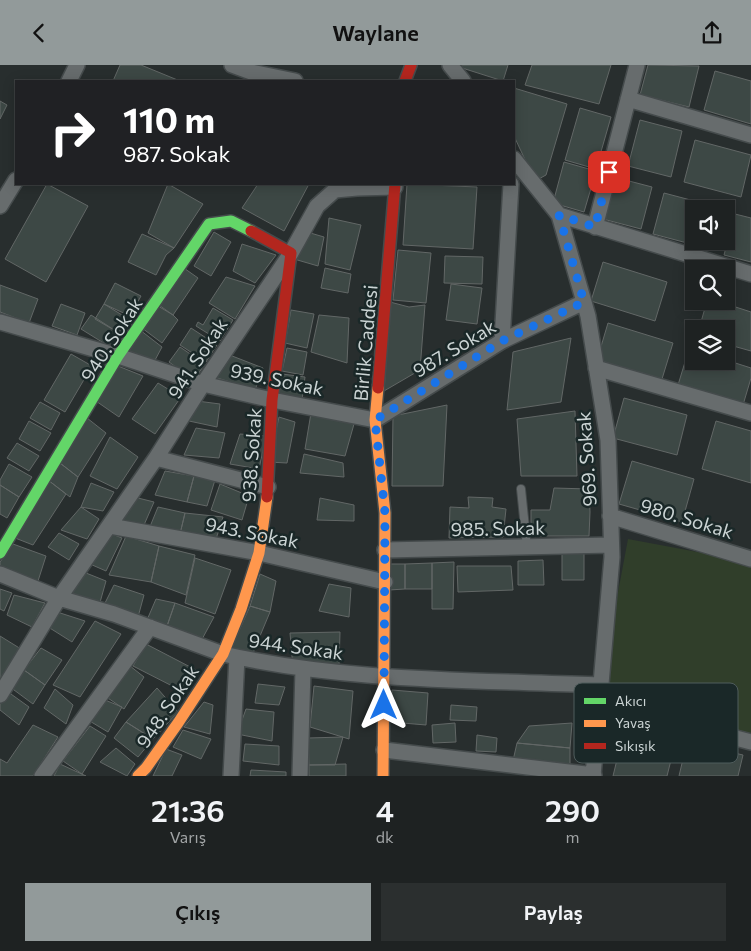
<!DOCTYPE html>
<html lang="tr">
<meta charset="utf-8">
<style>
body{margin:0;font-family:Commissioner,sans-serif;background:#2b2f2f;color:#f1f3f6;height:100vh;display:flex;flex-direction:column;font-size:19px;white-space:nowrap}
*{box-sizing:border-box;margin:0}
p{font-size:16px;color:#a1a4a5}
.icon{flex:none;width:28px;height:28px;fill:none;stroke:currentColor;stroke-width:2;stroke-linecap:round;stroke-linejoin:round}
.map{position:relative;height:711px;overflow:hidden}
.sheet{display:flex;flex-direction:column;background:#1e2222;flex:1}
.sheet>*{flex:none}
.hud{position:absolute;left:15px;top:15px;width:500px;height:105px;border-radius:0px;box-shadow:0 2px 12px #0003,0 0 0 1px #3c3f40;background:#202124;color:#fff;overflow:hidden}
.tools{position:absolute;left:685px;top:135px;display:grid;gap:10px}
.tools a{display:grid;place-items:center;width:50px;height:50px;border-radius:0px;background:#1e2222;box-shadow:0 2px 12px #0003,0 0 0 1px #3c3f40;font-size:25px}
.pin{position:absolute;display:grid;place-items:center;width:42px;height:42px;color:#fff;margin:-21px;border-radius:10px;box-shadow:0 2px 8px #0006}
.me{position:absolute;width:55px;margin:-28px;rotate:0deg;stroke-linejoin:round;filter:drop-shadow(0 0 4px #0008)}
.turn{display:flex;align-items:center;gap:18px;height:105px;padding:0 25px;font-size:22px}
.turn .icon{width:65px;height:65px;stroke-width:2.5}
.turn b{display:block;font-size:35px;line-height:42px}
.eta{display:flex;justify-content:space-evenly;align-items:center;height:85px;text-align:center}
.eta b{font-size:30px;font-weight:600;line-height:35px}
.cta{display:flex;gap:10px;margin-top:auto;padding:10px 25px}
.cta a{flex:1;height:58px;border-radius:0px;background:#929a9a;color:#111;font-size:20px;font-weight:600;line-height:58px;text-align:center}
.cta a+a{background:#2b2f2f;color:#f1f3f6}
header{display:flex;justify-content:space-between;align-items:center;height:65px;padding:0 25px;background:#929a9a;color:#111;font-size:22px;font-weight:600}
.map>svg:first-child{display:block}
</style>
<header><svg class="icon" aria-label="back" viewBox="0 0 24 24"><path d="M15 5l-7 7 7 7"/></svg>Waylane<svg class="icon" aria-label="share" viewBox="0 0 24 24"><path d="M12 15V3M7 8l5-5 5 5M5 13v7h14v-7"/></svg></header>
<div class="map">
<svg width="751" height="711" viewBox="0 0 751 711">
<rect width="100%" height="100%" fill="#282e2e"/>
<path fill="#303e2a" d="M628,474l123,23v176l-155,-29z"/>
<path fill="#3d4845" stroke="#626766" d="M120,0h21l39,16h-67z
M457,0h51l-5,16 -44,-14z
M532,0h79l-12,39 -74,-19z
M648,0l51,1 -10,41 -49,-12z
M715,6l36,10v43l-47,-14z
M514,23l53,16 -21,71 -11,6 -21,-45z
M0,36l7,4 -7,14z
M580,43l31,9 -15,52 -31,-9z
M640,55l42,11 -11,46 -43,-11z
M695,75l56,15 -10,42 -57,-15z
M564,97l32,9 -12,41 -31,-9z
M610,111l42,11 -11,42 -42,-11z
M47,119l41,22 -42,76 -41,-23z
M168,119l35,20 -29,44 -26,-15z
M258,119h51l-25,47 -42,-23z
M407,119l70,3 -4,62 -70,-4z
M664,128l57,15 -27,1v32h18l-2,8 -57,-15z
M735,149l16,4v44l-27,-7z
M329,153l32,7 -11,45 -25,-6z
M214,167l17,10 -20,34 -17,-10z
M307,167l17,5 -6,29 -24,-7z
M142,169l32,14 -8,7 -10,20 -28,-13z
M242,179l34,11 -21,28 -22,-12z
M398,185l33,3 -5,50 -33,-3z
M445,191l38,1 -1,27 -38,-1z
M603,197l64,20 -12,39 -64,-20z
M181,201l17,12 -25,37 -17,-12z
M325,203l26,6 -3,19 -27,-5z
M226,212l29,9 -20,33 -26,-16z
M115,218l26,13 -11,20 -26,-12z
M451,219l31,4 -5,36 -31,-4z
M0,220l38,14 -9,24 -29,-11z
M707,236h10l34,11v39l-25,-7v-15h-27z
M390,237l19,5 16,-2 -5,65 -36,21z
M61,239l24,9 -8,22 -25,-9z
M104,239l23,14 -8,15 -24,-14z
M158,241l15,9 5,5 -16,23 -20,-15z
M213,243l20,12 -13,21 -24,-15 2,-4 5,3z
M291,245l23,4 -7,34 -22,-5z
M91,250l28,18 -9,14 -29,-18z
M319,250l30,3 -2,45 -36,-11z
M608,258l65,20 -11,36 -65,-19z
M191,263l26,17 -11,17 -26,-17z
M140,265l22,17 -8,15 -27,-12z
M571,273l-10,64 -54,8 6,-58z
M180,282l25,17 -11,16 -25,-18z
M287,283l20,4 -4,23 -21,-4z
M689,284l5,1v11l32,-1 25,8v10l-8,27 -65,-20z
M71,289l21,12 -27,46 -21,-12z
M227,289l36,14 -8,22 -44,-14z
M113,299l30,12 -24,41 -26,-18z
M282,309l23,3 -3,23 -24,-3z
M158,318l23,14 -26,37 -23,-15z
M624,333l63,17 -10,40 -64,-17z
M197,336l23,3 -3,23 -28,-6z
M40,337l20,11 -9,17 -21,-12z
M447,340l-4,81h-51l1,-70z
M575,346l2,65h-56l-4,-57z
M311,348l43,11 -9,32 -40,-7z
M279,352l16,5 -8,41 -18,-1z
M87,353l19,15 -28,44 -22,-17z
M29,356l22,12 -11,18 -21,-12z
M716,356l35,10v52l-49,-14z
M196,363l29,5 -6,25 -35,-3z
M240,369l26,2 -7,33 -29,-5z
M110,372l28,20 -21,32 -27,-13z
M17,378l22,13 -10,15 -22,-13z
M304,389l39,9 1,14 -44,-4z
M632,396l62,18 -12,43 -63,-18z
M60,398l18,14 -8,20 -22,-17z
M9,399l23,13 -13,20 -19,-12v-5z
M165,406l29,5 -7,26 -32,-7z
M194,411l21,4 -8,26 -20,-4z
M48,415l18,14 -33,51 -23,-9z
M91,418l23,9 -11,19 -22,-4z
M220,419l29,12 -7,24 -31,-10z
M0,420l19,12 -12,21 -7,-4z
M554,423l35,1 1,23 -1,24h-58v-26h19z
M468,432l25,1 -1,9 14,2 -3,28 -54,1 1,-31 19,1z
M138,433l16,4 -10,23 -29,-6z
M320,433l34,7v16l-37,-1z
M81,442l18,12 -12,20 -26,-9z
M158,442l27,6 -5,21 -31,-5z
M185,448l38,4 -7,22 -36,-5z
M59,468l20,11 -10,16 -21,-13z
M112,469l10,4 -16,33 -16,-7z
M126,471l33,10 -8,36 -42,-7z
M13,479l33,12 -8,25 -38,-12v-7z
M159,481l36,9 -9,40 -35,-13z
M584,487v28h-22v-27z
M195,493l36,12 -16,44 -30,-11z
M543,495l1,25h-26v-24z
M454,497l-1,47h-21v-46z
M432,498v26h-27v-25z
M389,499h16v25l-16,1z
M457,501h54l2,24 -55,2z
M86,508l20,8 -7,25 -30,-12z
M260,509l16,7 -6,31 -20,-6z
M329,519l22,4 -2,29 -30,-6z
M114,520l30,10 -6,22 -34,-12z
M0,524l12,4 -8,18 -4,-2z
M14,530l31,8 -13,24 -25,-12z
M156,534l19,4 -8,23 -20,-6z
M175,538l39,14 -14,26 -34,-14z
M250,541l20,6 -20,48 -20,-9z
M54,546l31,10 -13,21 -27,-17z
M95,556l26,13 -41,63 -27,-12z
M340,567l-1,34 -46,2 -3,-35z
M0,571l21,13 -21,30z
M146,579l52,27 -14,21 -51,-26z
M41,583l21,12 -17,25 -21,-15z
M125,597l19,15 -20,32 -22,-15z
M24,605l21,15 -12,19 -23,-17z
M258,619l27,3 -6,18 -24,-2z
M314,621l39,5 -4,48 -39,-12z
M157,623l21,24 -25,27 -27,-17z
M4,624l25,18 -10,18 -19,-15v-9z
M55,624l18,16 -7,19 -22,-16z
M392,625l36,3 -2,32 -35,-3z
M105,635l17,7 -14,25 -20,-12z
M204,637l9,3 -3,29 -26,-7z
M451,640l26,2 -1,14 -26,-1z
M246,644l28,3 -2,29 -35,-7z
M126,657l27,17 -15,18 -24,-19z
M455,658l1,19 -23,1 -1,-18z
M572,658l-2,25 -53,-5 12,-17z
M626,658l51,13 -10,40h-54z
M33,660l25,12 -25,39h-33v-17l7,4z
M90,661l16,10 -24,38 -19,-13z
M183,665l28,9 -10,20 -28,-12z
M477,670l20,3 -1,14 -20,-1z
M343,672l-8,28h-26l-1,-27z
M687,677l56,13 -5,21h-59z
M517,678l53,5v24l-58,-7z
M245,679l34,2v19l-36,-4z
M116,683l19,16 -8,12 -27,-14z
M166,684l16,6 -10,21h-19z
M60,699l26,12h-32z
M346,699v12h-37v-11z
M251,705l35,2v4h-36z"/>
<g fill="none" stroke-linecap="round" stroke-linejoin="round">
<g stroke="#454b4c" stroke-width="10">
<path id="lane" d="M521,424l6,58"/>
</g>
<g stroke="#454b4c" stroke-width="18">
<path id="street" d="M232,0l19,7 44,9
M450,0l13,16
M69,16l8,-16
M628,34l123,36
M514,94l45,56 29,101 20,124 4,117 -19,219
M0,141l16,-26
M559,150l192,59
M595,162l42,-162
M0,257l118,34 85,28 69,16 103,20 127,-79 82,-39
M502,276l9,-157
M596,303l155,45
M156,393l112,29
M610,451l141,43
M110,461l149,27 126,29
M385,485l226,-5
M0,509l59,24 55,16 109,40c124,28 252,26 378,31
M0,630l59,-97 97,-140 47,-74 88,-131 26,-47 18,-16 22,-2 38,-1
M600,637l151,40
M384,685l210,25
M42,711l108,-149
M231,711l6,-119
M300,711l3,-107"/>
</g>
<g stroke="#454b4c" stroke-width="14">
<path id="fast" d="M0,488l118,-197 91,-132 22,-3 20,10"/>
</g>
<g stroke="#454b4c" stroke-width="14">
<path id="slow" d="M378,323l-3,32 10,93 -2,263
M138,711l8,-8 32,-45 45,-69 18,-45 18,-56 8,-56"/>
</g>
<g stroke="#454b4c" stroke-width="14">
<path id="jam" d="M405,16l6,-16
M251,166l40,22 -19,147 -5,97
M378,323l17,-204"/>
</g>
<use href="#lane" stroke="#676c6d" stroke-width="8"/>
<use href="#street" stroke="#676c6d" stroke-width="15"/>
<use href="#fast" stroke="#63d668" stroke-width="11"/>
<use href="#slow" stroke="#ff974d" stroke-width="11"/>
<use href="#jam" stroke="#b3261e" stroke-width="11"/>
</g>
<g fill="none" stroke-linecap="round" stroke-linejoin="round">
<path stroke="#1a73e8" stroke-width="9" stroke-dasharray="0 16.2" d="M384,640l1,-192 -10,-93 127,-79 82,-39 -25,-87 36,12 14,-55"/>
</g>
<g text-anchor="middle" dominant-baseline="central" stroke-width="5" stroke-linejoin="round" paint-order="stroke">
<g font-size="19" fill="#cbd4d4" stroke="#1a2828">
<text transform="translate(111 274) rotate(-57)">940. Sokak</text>
<text transform="translate(365 278) rotate(-85)">Birlik Caddesi</text>
<text transform="translate(454 283) rotate(-31)">987. Sokak</text>
<text transform="translate(197 293) rotate(-57)">941. Sokak</text>
<text transform="translate(277 314) rotate(12)">939. Sokak</text>
<text transform="translate(251 390) rotate(-86)">938. Sokak</text>
<text transform="translate(586 394) rotate(-94)">969. Sokak</text>
<text transform="translate(687 453) rotate(17)">980. Sokak</text>
<text transform="translate(498 463) rotate(-1)">985. Sokak</text>
<text transform="translate(252 467) rotate(11)">943. Sokak</text>
<text transform="translate(296 581) rotate(8)">944. Sokak</text>
<text transform="translate(167 641) rotate(-56)">948. Sokak</text>
</g>
</g>
<rect x="574" y="618" width="164" height="80" rx="8" fill="#1a2828" stroke="#4f5c5c" stroke-width="1"/>
<rect x="584" y="633" width="22" height="6" fill="#63d668"/>
<rect x="584" y="655" width="22" height="7" fill="#ff974d"/>
<rect x="584" y="678" width="22" height="6" fill="#b3261e"/>
<g font-size="14" fill="#cbd4d4">
<text x="615" y="641">Akıcı</text>
<text x="615" y="663">Yavaş</text>
<text x="615" y="686">Sıkışık</text>
</g>
</svg>
<div class="tools">
<a><svg class="icon" aria-label="sound" viewBox="0 0 24 24"><path d="M4 9h4l5-4v14l-5-4H4zM17 9q2 3 0 6"/></svg></a>
<a><svg class="icon" aria-label="search" viewBox="0 0 24 24"><circle cx="10" cy="10" r="6"/><path d="M15 15l6 6"/></svg></a>
<a><svg class="icon" aria-label="layers" viewBox="0 0 24 24"><path d="M12 4l9 5-9 5-9-5zM3 14l9 5 9-5"/></svg></a>
</div>
<div class="pin" style="left:609px;top:107px;background:#d93025"><svg class="icon" aria-label="arrive" viewBox="0 0 24 24"><path d="M6 21V4h12l-3 4 3 4H6"/></svg></div>
<svg class="me" style="left:384px;top:640px" viewBox="-20 -20 40 40"><path d="M0-17L14 15 0 8-14 15z" fill="#1a73e8" stroke="#fff" stroke-width="4"/></svg>
<div class="hud">
<div class="turn"><svg class="icon" aria-label="right" viewBox="0 0 24 24"><path d="M7 20v-9h11M14 6l5 5-5 5"/></svg><div><b>110 m</b>987. Sokak</div></div>
</div>
</div>
<section class="sheet">
<div class="eta">
<div><b>21:36</b><p>Varış</p></div>
<div><b>4</b><p>dk</p></div>
<div><b>290</b><p>m</p></div>
</div>
<div class="cta"><a>Çıkış</a><a>Paylaş</a></div>
</section>
